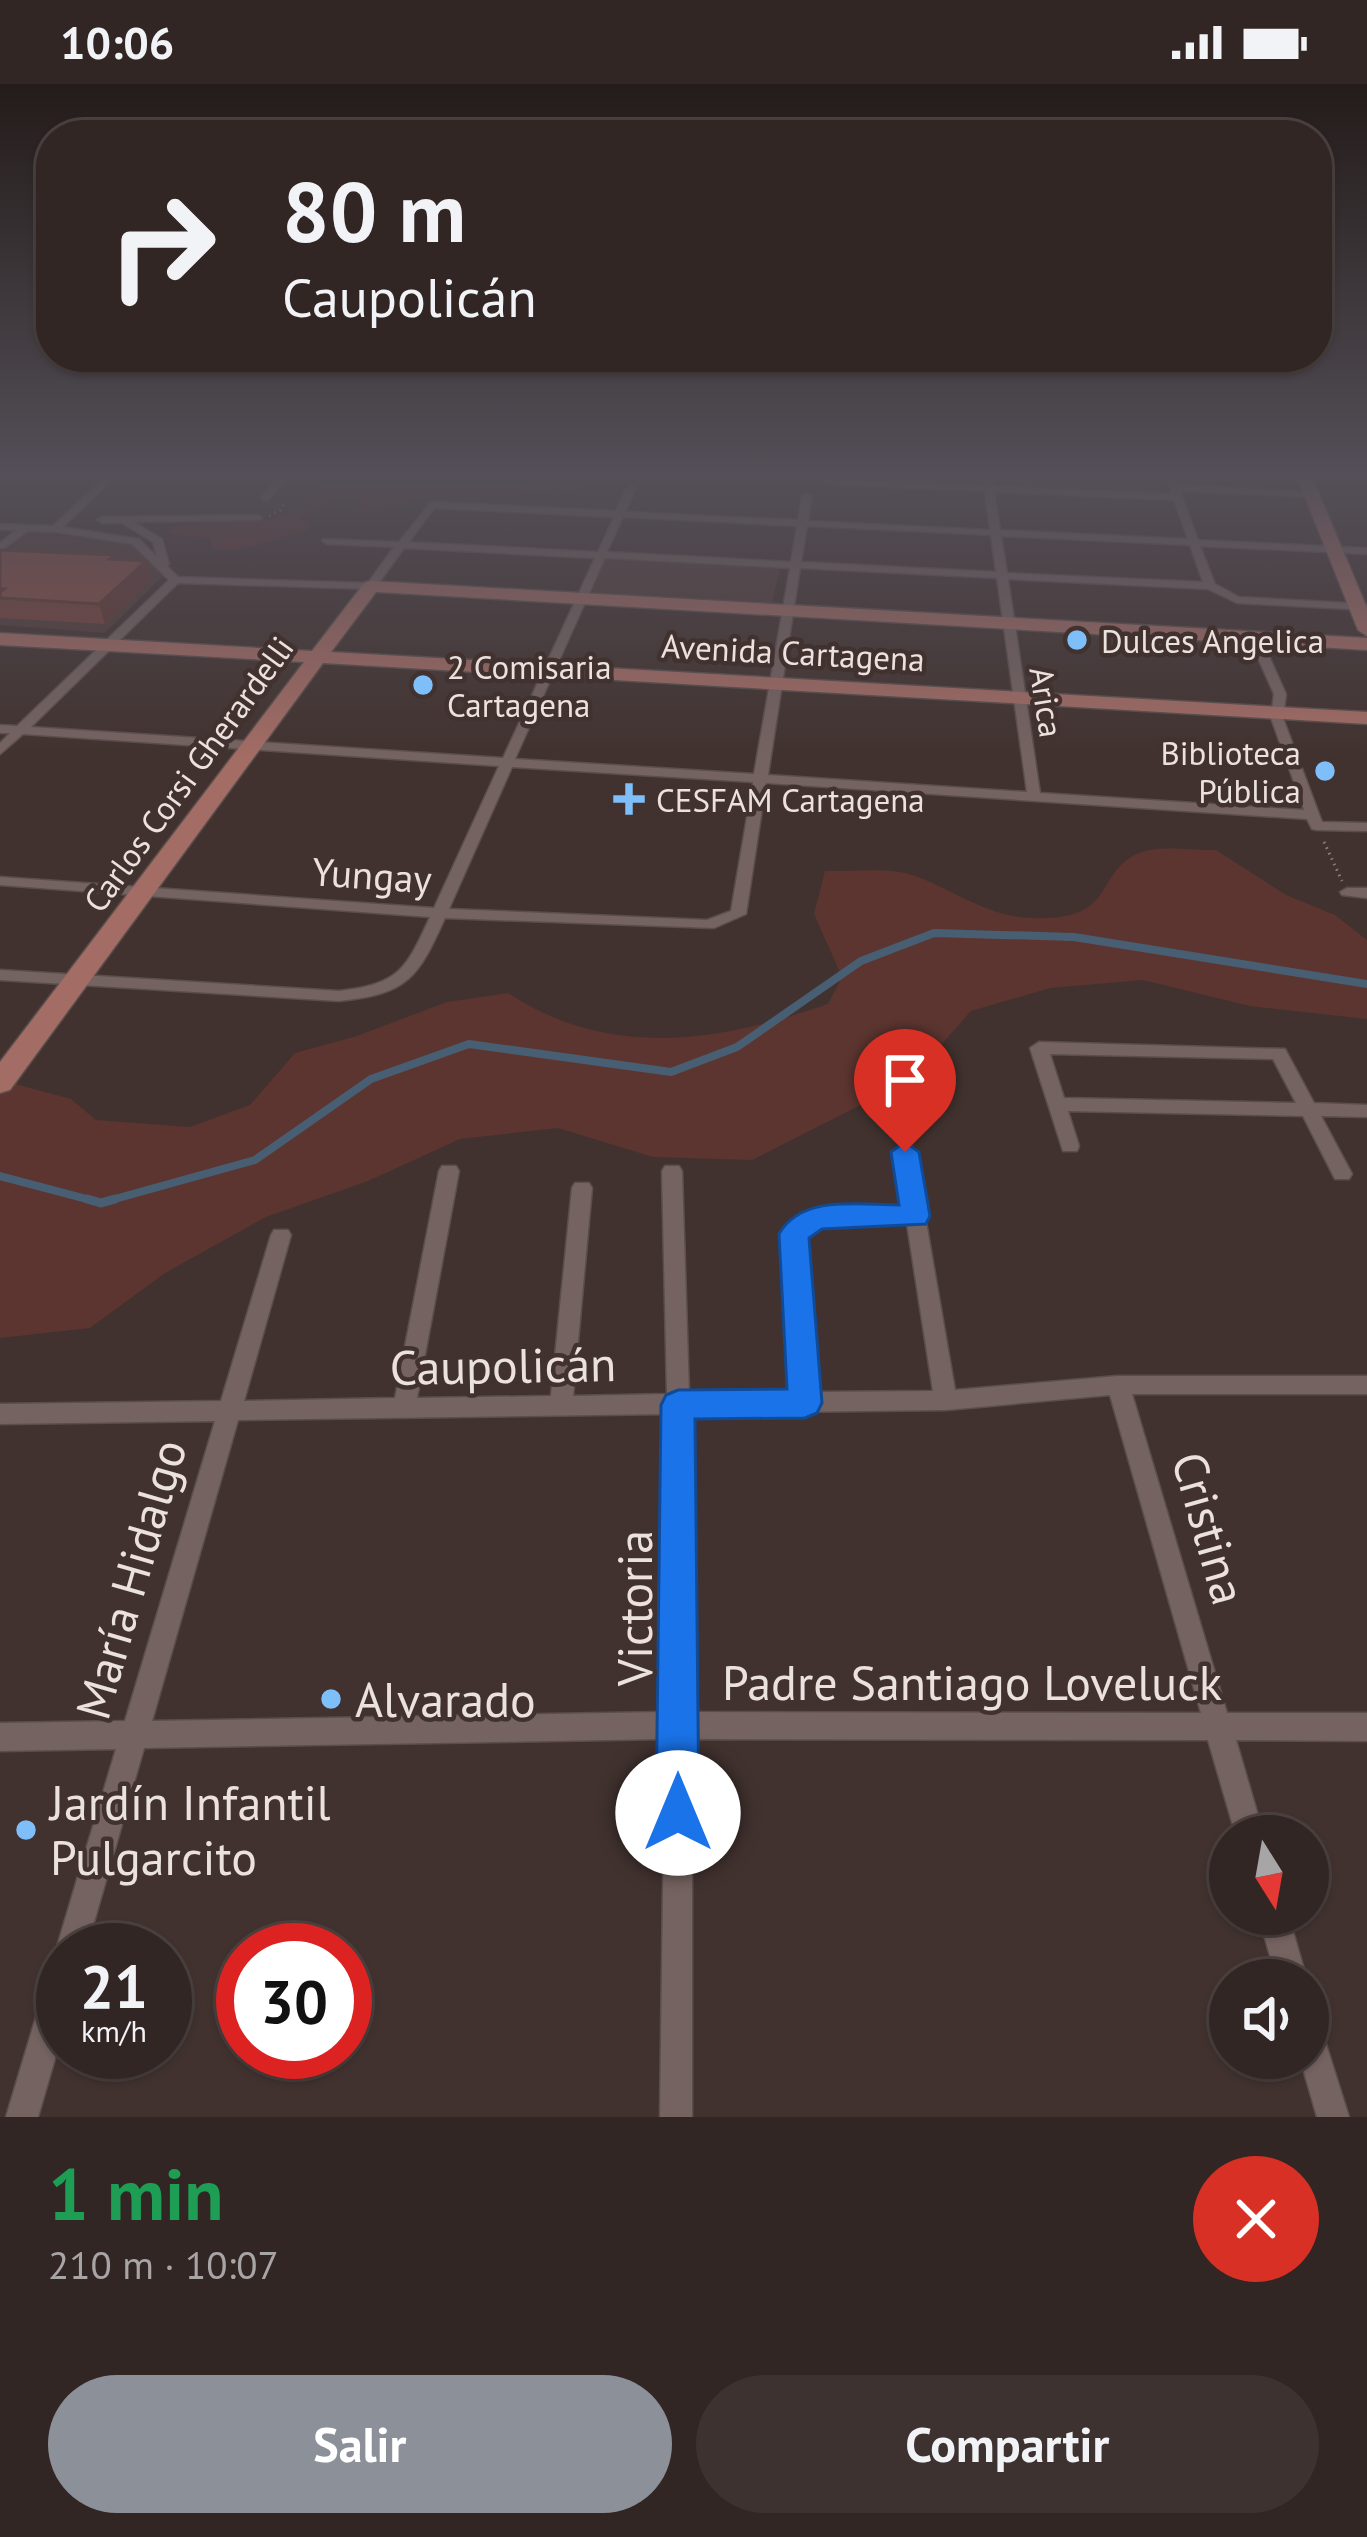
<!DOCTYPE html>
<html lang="es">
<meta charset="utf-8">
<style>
body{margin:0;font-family:"PT Sans",sans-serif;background:#3d3230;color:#f1f3f6;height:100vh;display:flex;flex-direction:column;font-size:45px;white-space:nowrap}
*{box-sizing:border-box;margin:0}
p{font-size:39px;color:#a8a5a6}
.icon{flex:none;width:66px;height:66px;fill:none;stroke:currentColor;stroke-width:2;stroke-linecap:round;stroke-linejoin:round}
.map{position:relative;height:2033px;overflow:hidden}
.details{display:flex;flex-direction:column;background:#312623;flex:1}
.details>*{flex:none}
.hud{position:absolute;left:36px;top:36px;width:1296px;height:252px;border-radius:48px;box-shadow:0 3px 9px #0004,0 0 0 3px #4c4341;background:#312623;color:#f1f3f6;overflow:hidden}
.needle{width:78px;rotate:169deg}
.fabs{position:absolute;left:1209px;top:1731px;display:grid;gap:24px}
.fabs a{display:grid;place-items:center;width:120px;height:120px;border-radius:50%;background:#312623;box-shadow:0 3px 9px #0004,0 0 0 3px #4c4341;font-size:60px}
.speed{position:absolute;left:36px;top:1839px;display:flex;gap:24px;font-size:60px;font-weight:700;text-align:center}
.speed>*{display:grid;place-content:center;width:156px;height:156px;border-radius:50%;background:#312623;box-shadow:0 3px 9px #0004,0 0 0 3px #4c4341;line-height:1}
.speed small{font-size:30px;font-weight:400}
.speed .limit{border:18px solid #d22;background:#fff;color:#111}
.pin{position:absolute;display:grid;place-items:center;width:102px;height:102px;color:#fff;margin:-123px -51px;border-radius:50% 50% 50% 0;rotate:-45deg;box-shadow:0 0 12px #0007}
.pin .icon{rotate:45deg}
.me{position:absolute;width:132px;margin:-66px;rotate:0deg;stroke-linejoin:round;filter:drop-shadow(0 0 9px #0008)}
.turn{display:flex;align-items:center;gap:42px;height:252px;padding:0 48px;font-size:54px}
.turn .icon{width:156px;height:156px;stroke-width:2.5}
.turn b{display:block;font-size:84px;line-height:102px}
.round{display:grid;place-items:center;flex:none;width:126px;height:126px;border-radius:63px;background:#3d3230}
.headline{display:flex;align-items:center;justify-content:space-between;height:204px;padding:0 48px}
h1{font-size:72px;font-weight:700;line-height:90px;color:#1e9e55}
.primary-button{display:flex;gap:24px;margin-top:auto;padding:24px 48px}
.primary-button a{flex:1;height:138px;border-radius:72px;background:#8c9099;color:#fff;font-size:48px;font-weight:700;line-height:138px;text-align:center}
.primary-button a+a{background:#3d3230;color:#f1f3f6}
.status{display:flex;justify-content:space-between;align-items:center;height:84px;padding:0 60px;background:#312623;direction:ltr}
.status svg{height:33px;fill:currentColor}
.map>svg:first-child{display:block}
</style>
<div class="status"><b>10:06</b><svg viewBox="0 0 49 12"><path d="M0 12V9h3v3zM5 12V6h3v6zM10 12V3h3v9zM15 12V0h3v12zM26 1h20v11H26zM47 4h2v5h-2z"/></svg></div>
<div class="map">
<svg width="1367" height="2033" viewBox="0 0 1367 2033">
<rect width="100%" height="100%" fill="#41322f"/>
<path fill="#513c39" d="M1001,388h153l6,20 -158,-7z
M50,446l6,5 76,8 31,33 -58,57 -105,-8v-73l26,-21z
M602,474l178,9 -8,36 -186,-10z"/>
<path fill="#5c3530" d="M392,388h203l4,9 -39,15 -26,-7 -12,6 -92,2 -77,18 9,-14 -10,-4 -17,3 -36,19 12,4 1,4 -5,3 -63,19 -31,1 -3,-12 -44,-4 6,-7 12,-2 85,-5 31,-12 3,-13 34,-15z
M1216,766l70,45 49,20 32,25v79l-117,-13 -107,-26 -93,8 -79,23 -61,69 -158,80 -99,-3 -95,-29 -98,11 -92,42 -102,36 -101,56 -75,55 -90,10v-258l71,19 25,21 94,7 60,-22 45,-52 62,-17 90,-34 61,-9c102,67 210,49 320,11l14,-27 -28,-63 11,-43c27,1 68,-5 93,6 38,15 70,39 113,41 90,4 60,-47 111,-66 20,-7 53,-1 74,-2z"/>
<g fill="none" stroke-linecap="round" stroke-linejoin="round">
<path stroke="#485f73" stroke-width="8" d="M0,1092l98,26
M104,1118l151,-42 116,-81 98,-35 202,28 66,-25 124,-86 73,-28 140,4 293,47"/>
<path stroke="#485f73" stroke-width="9" d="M87,1115l14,4 14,-4"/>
<g stroke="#5a4e4b" stroke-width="3">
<path id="minor" d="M111,388h10l-58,55 76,12 18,18 -4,-15 -31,-19h-20l-5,-3 5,-3 155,-2 5,3 -2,2 -126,2 28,17 7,25 -2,2 11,11 190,6 26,-36 -67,-3 -5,-3 1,-2 76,3 32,-40 185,9 10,-22 5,-3 5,3 -11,23 173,8 4,-24 5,-3 5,3 -4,25 182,9 -5,-39 -154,-6 -14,-5 -1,-8h8v5l8,2 152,7 -1,-14h9l2,14 178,8 -7,-21 8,-1 5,13 136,7 -3,5 -131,-6 18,49 169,8v6l-167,-8 15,38 24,13 128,7v6l-130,-7 -29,-14 -200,-10 32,214 264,17 -33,-92 3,-24 -25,-56 6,-3 6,3 25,56 -3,24 39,104 45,1v8l-50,-1 -5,-1 -5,-10 -541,-36 -20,131 -32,14 -269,-10c-27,60 -37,76 -106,83l-339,-21v-10l339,21c61,-7 67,-22 91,-74l-430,-32v-8l434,31 65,-142 -476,-32 -23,20v-11l10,-10h-10v-8l17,1 152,-146 -37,-36 -77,-12 -27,-1 -28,20v-8l16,-13h-16v-6l53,2zM994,408l180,8 14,39 -188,-9zM434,424l180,9 -16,35 -189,-10zM623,433l174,9 -6,36 -184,-10zM807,442l184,9 5,37 -195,-10zM1001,452l189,9 13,37 -196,-9zM404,464l191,10 -92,200 -472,-31 147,-144 193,6 4,-1zM605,474l185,10 -36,206 -239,-15zM800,484l197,10 30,214 -259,-17zM512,683l241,15 -22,129 -24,9 -258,-11z
M284,388h9l-25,28h-6v-4z
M1347,804h20v10l-25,-3 -2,-3z
M1039,958l246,7 29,54 53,2v12l-46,-1 31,58 -3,5h-14l-32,-63 -235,-5 11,35 -2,5h-14l-33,-103zM1050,970l223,5 23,44 -232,-5z
M905,1061l7,2 2,5 41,238 163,-14h249v18h-235l95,319h140v28l-131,-1 28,96h-28l-28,-96 -516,-1v378h-32l5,-378 -521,9 -58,202h-23v81l-25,86h-32l42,-140 4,-11 11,-4 -7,-12 60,-201 -116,2v-28l125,-2 90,-300 -215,3v-20l221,-3 50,-166 3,-5h14l3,5 -47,166 151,-3 44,-227 3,-5h14l3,5 -42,227 134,-2 21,-208 3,-5h14l3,5 -19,208 94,-2 -5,-223 3,-5h14l3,5 7,223 104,-1 -9,-159 3,-5 29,-19 89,-1 -9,-57 2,-5zM820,1140h87l26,167 -118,1 -11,-155zM1110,1311l91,318 -509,-1 -2,-299 256,-3zM667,1330l-2,298 -513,9 86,-301z
M1258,1830h30l19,66h-30z
M1308,1933l11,5 30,95h-32l-17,-59h8z"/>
</g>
<g stroke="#5a4e4b" stroke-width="3">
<path id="primary" d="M1295,388h15l57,136v28l-9,-6z
M371,497l996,57v12l-991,-58 -45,60 1036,60v12l-1044,-61 -313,427 -10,3v-31l304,-400 -304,-17v-12l312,18 53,-69z"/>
</g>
<path stroke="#8c807d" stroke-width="3" stroke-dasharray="1.5 4.5" stroke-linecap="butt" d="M269,432l13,-7 3,-9
M1324,758l18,39"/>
<use href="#minor" fill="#756361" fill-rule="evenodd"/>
<use href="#primary" fill="#a36c64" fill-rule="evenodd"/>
</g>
<path fill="#78423a" d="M0,466l115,5 1,4 36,21 -47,44 -105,-6z"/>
<path fill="#613630" d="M146,477l6,19 -47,44 -6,-20z"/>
<path fill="#8b4d44" stroke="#613630" stroke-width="3" d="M0,466l115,5 -5,4 36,2 -47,43 -99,-6v-6l4,-3h-4z"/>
<linearGradient id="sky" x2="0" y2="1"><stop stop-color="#241c1a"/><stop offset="0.58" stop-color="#544f58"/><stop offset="1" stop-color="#544f58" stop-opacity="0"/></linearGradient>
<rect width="1367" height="673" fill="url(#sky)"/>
<path fill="#1a73e8" stroke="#114b97" stroke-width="3" d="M905,1058l14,10 11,64 -4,8 -104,5 -13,9 13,165 -5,10 -12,5 -110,1 4,394 -6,15 -15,6 -15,-6 -7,-15 5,-408 5,-10 12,-5 109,-1 -8,-155c23,-40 80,-29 120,-29l-8,-53z"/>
<g fill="#7ebef9" stroke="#41322f" stroke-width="4.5">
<circle cx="1077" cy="556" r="12"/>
<circle cx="423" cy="601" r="12"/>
<circle cx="1325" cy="687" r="12"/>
<path d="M623 697h12v12h12v12h-12v12h-12v-12h-12v-12h12z"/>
<circle cx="331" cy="1615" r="12"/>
<circle cx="26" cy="1746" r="12"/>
</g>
<g text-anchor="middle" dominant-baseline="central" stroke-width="9" stroke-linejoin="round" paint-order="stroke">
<g font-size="33" fill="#ebe1df" stroke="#41322f" text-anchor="start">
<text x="1101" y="556">Dulces Angelica</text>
<text x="447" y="582">2 Comisaria<tspan x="447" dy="38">Cartagena</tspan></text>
<text x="1301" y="668" text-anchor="end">Biblioteca<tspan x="1301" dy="38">Pública</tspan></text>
<text x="656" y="715">CESFAM Cartagena</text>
</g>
<g font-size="33" fill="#ebe1df" stroke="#41322f">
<text transform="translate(793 568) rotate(3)">Avenida Cartagena</text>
<text transform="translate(1047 618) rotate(81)">Arica</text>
<text transform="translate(188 690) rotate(-54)">Carlos Corsi Gherardelli</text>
</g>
<g font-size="39" fill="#ebe1df" stroke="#41322f">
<text transform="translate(372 791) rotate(4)">Yungay</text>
</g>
<g font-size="48" fill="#ebe1df" stroke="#41322f">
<text transform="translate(503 1281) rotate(-1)">Caupolicán</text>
<text transform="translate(1210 1444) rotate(74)">Cristina</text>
<text transform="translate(130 1495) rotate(-74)">María Hidalgo</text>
<text transform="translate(634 1524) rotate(-90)">Victoria</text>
<text x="972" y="1598">Padre Santiago Loveluck</text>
</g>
<g font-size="48" fill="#ebe1df" stroke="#41322f" text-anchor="start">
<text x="355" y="1615">Alvarado</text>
<text x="50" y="1718">Jardín Infantil<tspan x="50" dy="55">Pulgarcito</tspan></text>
</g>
</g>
</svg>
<div class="fabs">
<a><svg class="needle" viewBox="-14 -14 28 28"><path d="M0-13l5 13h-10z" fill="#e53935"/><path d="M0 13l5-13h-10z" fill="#a8a5a6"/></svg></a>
<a><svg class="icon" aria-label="sound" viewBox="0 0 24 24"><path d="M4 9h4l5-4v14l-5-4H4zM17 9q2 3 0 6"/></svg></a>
</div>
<div class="speed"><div>21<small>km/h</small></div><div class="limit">30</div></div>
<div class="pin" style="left:905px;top:1068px;background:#d93025"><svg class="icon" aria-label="arrive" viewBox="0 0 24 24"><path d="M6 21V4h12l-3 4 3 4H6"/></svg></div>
<svg class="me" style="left:678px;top:1729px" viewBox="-20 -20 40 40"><circle r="19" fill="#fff"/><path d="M0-13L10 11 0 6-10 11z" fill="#1a73e8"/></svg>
<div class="hud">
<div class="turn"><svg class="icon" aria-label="right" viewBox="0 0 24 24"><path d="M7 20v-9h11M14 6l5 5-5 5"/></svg><div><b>80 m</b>Caupolicán</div></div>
</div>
</div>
<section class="details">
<div class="headline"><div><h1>1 min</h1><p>210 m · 10:07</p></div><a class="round" style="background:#d93025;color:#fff"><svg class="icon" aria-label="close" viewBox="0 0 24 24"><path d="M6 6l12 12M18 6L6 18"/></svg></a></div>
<div class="primary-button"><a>Salir</a><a>Compartir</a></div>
</section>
